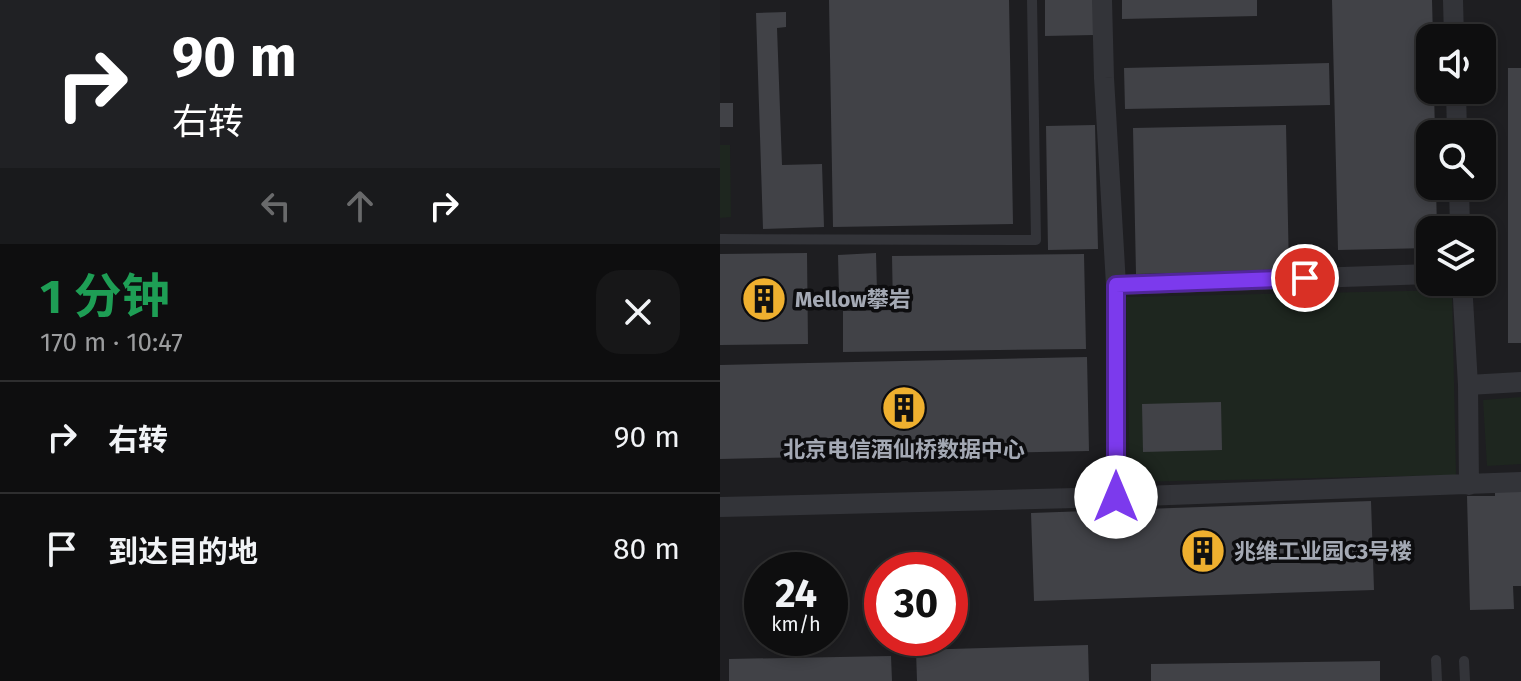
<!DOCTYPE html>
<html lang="zh">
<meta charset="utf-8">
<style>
body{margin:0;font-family:"Fira Sans","Noto Sans SC",sans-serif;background:#171718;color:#f1f3f6;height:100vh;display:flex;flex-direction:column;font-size:30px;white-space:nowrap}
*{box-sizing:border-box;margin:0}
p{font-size:26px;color:#9b9c9e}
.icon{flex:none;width:44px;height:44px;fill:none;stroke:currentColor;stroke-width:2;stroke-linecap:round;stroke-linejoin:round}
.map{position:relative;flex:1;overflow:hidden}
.side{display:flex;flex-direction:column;background:#0e0e0f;width:720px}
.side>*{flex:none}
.guide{background:#202124;color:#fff;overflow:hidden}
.buttons{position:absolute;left:696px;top:24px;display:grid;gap:16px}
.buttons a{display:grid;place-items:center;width:80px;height:80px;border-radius:16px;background:#0e0e0f;box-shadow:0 4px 12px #0003,0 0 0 2px #2e2e2f;font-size:40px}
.speed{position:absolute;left:24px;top:552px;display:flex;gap:16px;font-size:40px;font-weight:700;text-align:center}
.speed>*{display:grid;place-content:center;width:104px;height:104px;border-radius:50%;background:#0e0e0f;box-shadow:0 4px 12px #0003,0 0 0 2px #2e2e2f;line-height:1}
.speed small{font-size:20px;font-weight:400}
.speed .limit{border:12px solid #d22;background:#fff;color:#111}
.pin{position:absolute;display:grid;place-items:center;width:68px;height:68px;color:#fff;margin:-34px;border:4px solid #fff;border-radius:50%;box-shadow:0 2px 8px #0007}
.me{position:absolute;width:88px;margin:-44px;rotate:0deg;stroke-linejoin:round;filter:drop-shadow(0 0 6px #0008)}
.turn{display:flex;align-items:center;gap:28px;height:168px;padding:0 40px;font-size:36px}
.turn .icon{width:104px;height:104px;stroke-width:2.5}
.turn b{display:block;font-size:56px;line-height:68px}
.lanes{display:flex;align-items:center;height:76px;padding:0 40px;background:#0003;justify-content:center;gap:40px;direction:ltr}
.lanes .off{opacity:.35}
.round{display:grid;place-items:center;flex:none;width:84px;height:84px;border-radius:24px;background:#171718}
.headline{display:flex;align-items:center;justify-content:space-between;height:136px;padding:0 40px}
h1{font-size:48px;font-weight:700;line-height:60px;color:#1e9e55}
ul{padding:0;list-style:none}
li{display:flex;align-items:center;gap:24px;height:112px;padding:0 40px;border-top:2px solid #2e2e2f}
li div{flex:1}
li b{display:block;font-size:30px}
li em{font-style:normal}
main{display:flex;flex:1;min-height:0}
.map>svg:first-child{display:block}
</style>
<main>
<section class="side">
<div class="guide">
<div class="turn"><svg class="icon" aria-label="right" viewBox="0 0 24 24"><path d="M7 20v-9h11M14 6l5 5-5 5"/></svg><div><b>90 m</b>右转</div></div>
<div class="lanes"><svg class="icon off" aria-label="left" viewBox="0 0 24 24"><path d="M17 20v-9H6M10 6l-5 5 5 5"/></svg><svg class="icon off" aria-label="ahead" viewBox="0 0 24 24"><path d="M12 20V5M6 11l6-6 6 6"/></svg><svg class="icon" aria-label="right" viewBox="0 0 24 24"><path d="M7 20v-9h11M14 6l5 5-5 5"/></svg></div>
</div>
<div class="headline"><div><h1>1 分钟</h1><p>170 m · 10:47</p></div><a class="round"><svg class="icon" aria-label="close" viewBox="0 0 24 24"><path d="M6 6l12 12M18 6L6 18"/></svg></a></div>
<ul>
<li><svg class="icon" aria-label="right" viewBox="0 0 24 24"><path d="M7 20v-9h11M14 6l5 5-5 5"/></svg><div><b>右转</b></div><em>90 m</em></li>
<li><svg class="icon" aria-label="arrive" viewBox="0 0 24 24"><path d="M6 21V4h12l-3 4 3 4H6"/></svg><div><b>到达目的地</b></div><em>80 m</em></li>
</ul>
</section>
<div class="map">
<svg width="801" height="681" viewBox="0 0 801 681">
<rect width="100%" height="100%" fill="#121214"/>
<path fill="#1e1e21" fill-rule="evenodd" d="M0,0h801v681h-801zM710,38h52v52h-52zM710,134h52v52h-52zM710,230h52v52h-52zM42,570h68v68h-68zM162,570h68v68h-68z"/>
<path fill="#1e261f" d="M0,145h10l1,72 -11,1z
M732,290l4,185 -326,7 -4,-185z
M801,397v67l-34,2 -4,-66z"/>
<path fill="#414247" d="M109,0h180l4,224 -180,3z
M325,0h48l1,35 -49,1z
M402,0h135v16l-135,3z
M612,0h100l1,38h-3v52h4l1,44h-5v52h6l1,44h-7v18l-92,2z
M66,12v15l-9,1 5,137 40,-1 2,63 -61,2 -7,-216z
M609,63l1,42 -205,4 -1,-41z
M788,68h13v275h-13z
M0,103h13v24h-13z
M375,125l3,124 -50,1 -2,-124z
M566,125l3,146 -153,3 -3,-146z
M87,253l1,91 -88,1v-91z
M156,253l1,39 -38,2 -1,-39z
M364,254l2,95 -243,3v-41l50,-1 -1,-54z
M367,357l2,94 -369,8v-94z
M501,402l1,48 -79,2 -1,-48z
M801,488v98h-8l1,23 -44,1 -3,-114h28v-7z
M651,501l3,89 -340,11 -3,-88z
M368,645l1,36h-172l-1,-31z
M171,656l1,25h-163v-22z
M660,661v20h-229v-17z"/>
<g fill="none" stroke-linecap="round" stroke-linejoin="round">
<path stroke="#333439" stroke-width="10" d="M0,239l316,1 -4,-240
M716,660l1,21
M744,661l1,20"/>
<path stroke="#333439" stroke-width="20" d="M382,0l2,78 12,207v212
M733,0l1,38
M736,90l1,44
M739,186l1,44
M742,282l6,103
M396,285l314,-11
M749,485l-1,-100 53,-3
M0,507l396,-10 405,-15"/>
</g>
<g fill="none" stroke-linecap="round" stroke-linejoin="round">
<g stroke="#51269a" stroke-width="20">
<path id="route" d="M396,497v-212l189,-7"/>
</g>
<use href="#route" stroke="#7c3aed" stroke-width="14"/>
</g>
<defs>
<g id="building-disc" transform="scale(2.3)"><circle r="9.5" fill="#efb02f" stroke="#0d0d0f"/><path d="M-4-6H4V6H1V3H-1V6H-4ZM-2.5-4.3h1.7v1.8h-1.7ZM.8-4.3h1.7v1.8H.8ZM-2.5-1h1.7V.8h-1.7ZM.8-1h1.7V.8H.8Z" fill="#111"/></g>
</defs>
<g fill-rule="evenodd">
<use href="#building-disc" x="44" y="299"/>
<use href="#building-disc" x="184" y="408"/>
<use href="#building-disc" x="483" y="551"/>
</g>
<g text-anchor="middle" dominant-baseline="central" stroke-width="7" stroke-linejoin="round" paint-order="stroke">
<g font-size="22" font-weight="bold" fill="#a4a9b4" stroke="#0d0d0f" text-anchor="start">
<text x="75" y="299">Mellow攀岩</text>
<text x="184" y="449" text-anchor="middle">北京电信酒仙桥数据中心</text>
<text x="514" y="551">兆维工业园C3号楼</text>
</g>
</g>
</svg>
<div class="buttons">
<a><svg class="icon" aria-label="sound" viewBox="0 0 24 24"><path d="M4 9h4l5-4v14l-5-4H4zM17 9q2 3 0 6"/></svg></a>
<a><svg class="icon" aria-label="search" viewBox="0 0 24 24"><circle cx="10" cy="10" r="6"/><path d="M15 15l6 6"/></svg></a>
<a><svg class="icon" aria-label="layers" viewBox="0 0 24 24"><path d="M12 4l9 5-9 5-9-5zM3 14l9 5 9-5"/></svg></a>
</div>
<div class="speed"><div>24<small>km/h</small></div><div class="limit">30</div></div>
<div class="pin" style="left:585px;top:278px;background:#d93025"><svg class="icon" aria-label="arrive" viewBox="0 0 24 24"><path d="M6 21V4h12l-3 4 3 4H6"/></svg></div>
<svg class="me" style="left:396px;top:497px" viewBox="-20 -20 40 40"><circle r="19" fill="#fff"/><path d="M0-13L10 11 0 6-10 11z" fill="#7c3aed"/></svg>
</div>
</main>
